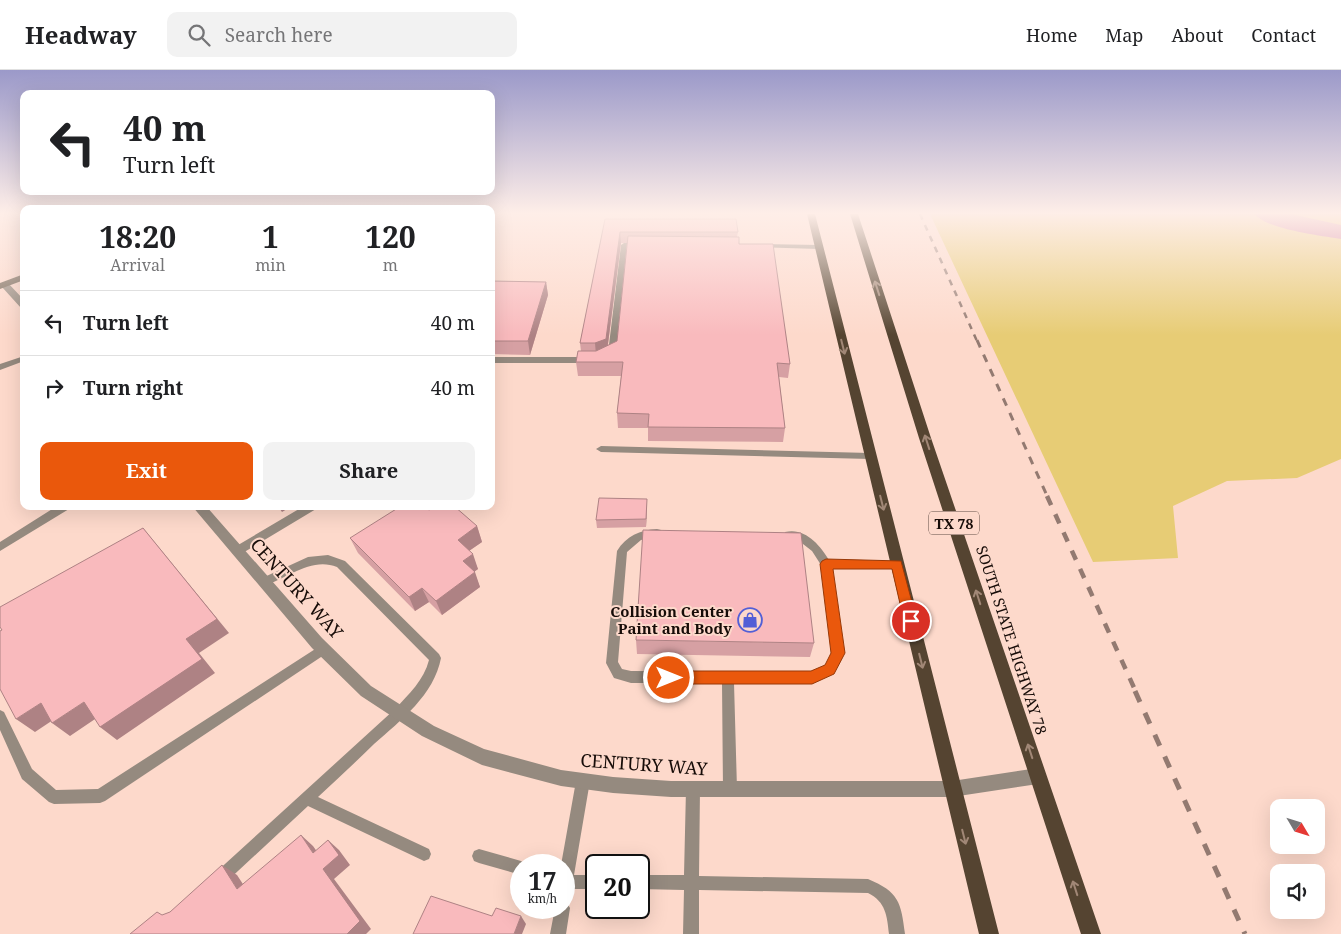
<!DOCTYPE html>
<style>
body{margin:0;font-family:"Noto Serif",serif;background:#f2f2f2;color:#202124;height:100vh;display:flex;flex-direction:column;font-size:19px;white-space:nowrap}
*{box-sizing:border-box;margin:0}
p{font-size:16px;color:#757577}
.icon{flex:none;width:28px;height:28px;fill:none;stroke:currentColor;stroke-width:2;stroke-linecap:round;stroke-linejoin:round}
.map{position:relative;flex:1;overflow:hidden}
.drawer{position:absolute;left:20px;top:135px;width:475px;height:305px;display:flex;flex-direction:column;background:#fff;border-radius:10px;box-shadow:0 5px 20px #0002}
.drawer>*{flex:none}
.hud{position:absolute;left:20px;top:20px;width:475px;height:105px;border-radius:10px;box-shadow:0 5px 20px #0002;background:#fff;color:#202124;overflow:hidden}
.needle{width:32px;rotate:128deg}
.controls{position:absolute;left:1270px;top:729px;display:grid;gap:10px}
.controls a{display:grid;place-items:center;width:55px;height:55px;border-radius:10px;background:#fff;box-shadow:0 5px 20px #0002;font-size:25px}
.speed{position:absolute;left:510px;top:784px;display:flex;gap:10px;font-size:25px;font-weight:700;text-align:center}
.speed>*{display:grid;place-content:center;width:65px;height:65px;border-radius:50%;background:#fff;box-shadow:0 5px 20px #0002;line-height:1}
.speed small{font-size:12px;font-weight:400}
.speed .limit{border:2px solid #111;border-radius:8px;background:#fff;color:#111}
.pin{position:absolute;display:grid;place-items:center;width:42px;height:42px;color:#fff;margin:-21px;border:2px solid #fff;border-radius:50%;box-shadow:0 1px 5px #0007}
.me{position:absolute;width:55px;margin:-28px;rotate:90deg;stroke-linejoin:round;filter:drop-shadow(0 0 4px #0008)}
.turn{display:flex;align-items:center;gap:18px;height:105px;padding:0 20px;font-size:22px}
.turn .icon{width:65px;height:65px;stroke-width:2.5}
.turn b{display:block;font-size:35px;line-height:42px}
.eta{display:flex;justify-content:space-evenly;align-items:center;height:85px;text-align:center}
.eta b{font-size:30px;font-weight:700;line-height:35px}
.primary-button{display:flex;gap:10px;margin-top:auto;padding:10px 20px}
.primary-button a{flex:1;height:58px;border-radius:10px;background:#ea580c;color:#fff;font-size:20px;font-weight:700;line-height:58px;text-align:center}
.primary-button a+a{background:#f2f2f2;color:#202124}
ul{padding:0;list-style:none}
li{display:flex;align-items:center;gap:15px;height:65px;padding:0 20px;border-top:1px solid #e0e0e0}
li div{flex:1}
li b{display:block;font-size:19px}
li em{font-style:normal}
header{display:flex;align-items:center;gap:30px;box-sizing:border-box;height:70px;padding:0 25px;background:#fff;border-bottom:1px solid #e0e0e0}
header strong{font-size:24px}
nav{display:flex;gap:28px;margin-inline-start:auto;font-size:18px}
.search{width:350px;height:45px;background:#f2f2f2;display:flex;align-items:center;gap:12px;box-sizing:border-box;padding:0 18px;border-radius:10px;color:#757577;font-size:19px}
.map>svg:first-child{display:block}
</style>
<header>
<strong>Headway</strong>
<div class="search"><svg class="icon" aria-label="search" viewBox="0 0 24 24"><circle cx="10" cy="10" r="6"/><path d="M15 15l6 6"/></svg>Search here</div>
<nav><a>Home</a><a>Map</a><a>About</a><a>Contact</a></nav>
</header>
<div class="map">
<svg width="1341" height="864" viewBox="0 0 1341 864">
<rect width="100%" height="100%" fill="#fdd9cb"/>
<path fill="#e7cc75" d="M930,144h411v245l-44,19 -70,3 -54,25 5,52 -85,4z"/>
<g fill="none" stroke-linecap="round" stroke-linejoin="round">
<path fill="#c9719b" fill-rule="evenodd" d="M1255,144h36l50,11v14c-18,-3 -76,-10 -86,-25z"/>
<path fill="#958a7f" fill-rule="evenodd" d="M624,173h16l3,2 -3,2h-13l-11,106 -4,2 -4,-2 13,-108z
M760,174l59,1 3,2 -3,2 -61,-2v-2z
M24,286v5l-24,9v-6z
M491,287h98l4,3 -4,3h-98z
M601,376l269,7 5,3 -5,3 -269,-7 -5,-3z
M57,436h13l-1,3 -69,42v-9z
M304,436h13l-1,3 -75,45h-8l-1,-3 1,-3z
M657,459l4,1 1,3 -1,3 -20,4 -14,12 -9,110 4,7 9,2 180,1 15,-7 6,-12 -11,-88 -9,-14 -9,-7 -18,-6 -1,-3 1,-3c20,-5 35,13 44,28l68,1 4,1 1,3 -1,3 -4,1 -65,-1 12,85 -10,20 -22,11 -78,-1 3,106 -2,5 -5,2 -5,-2 -2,-5 -1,-106h-91l-17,-5 -8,-15 11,-112c9,-15 23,-21 40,-22z
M328,485l17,6 94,93 2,4c-7,37 -40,62 -67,86 -18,18 -37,35 -56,53l111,52 2,5 -2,5 -5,2 -116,-55 -84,78 -5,2 -5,-2 -2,-5 2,-5 181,-165c14,-15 29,-29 34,-49l-92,-93c-26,-10 -49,11 -73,19l-4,-1 -1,-3 1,-3 48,-22z
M323,574l4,1 2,4 -2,4 -222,148 -5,2 -46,1 -5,-2 -27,-23 -22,-49v-20l4,2 28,57 24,21 42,-1z
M583,704l5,2 2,5 -16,94h22v14h-24l-3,10 -5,2 3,2 3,5 -4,26h-16l5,-26h9v-43h-3l15,-84 2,-5z
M693,712l5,2 2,5 -1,87 169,3c31,13 33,23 37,55h-16c-2,-18 -3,-32 -21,-41l-169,-3v44h-16l1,-44 -45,-1v-14h45l2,-86 2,-5z
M479,779l42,12 6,4h-6v10l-42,-12 -5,-2 -2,-5 2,-5z"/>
<path fill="#958a7f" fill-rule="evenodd" d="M5,212l3,1 16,17v9l-3,-1 -19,-21 -2,-2z
M192,436h14l116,132 49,48 63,40 50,23 77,21 52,7 58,4h281l86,-13 6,2 2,6 -2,6 -6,2 -86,13h-281l-58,-4 -52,-7 -79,-21 -60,-29 -61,-40 -49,-48z"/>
<path fill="#706151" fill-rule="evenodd" d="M24,204v6l-24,9v-6z"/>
<path fill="#554431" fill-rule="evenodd" d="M807,144h8l184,720h-20z
M850,144h8l73,224 170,496h-20l-162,-496z"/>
<path stroke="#937a71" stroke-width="2.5" stroke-dasharray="6 6" stroke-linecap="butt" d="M920,144l57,127"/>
<path stroke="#937a71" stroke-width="3" stroke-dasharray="8 8" stroke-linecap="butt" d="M977,270l71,158"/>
<path stroke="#937a71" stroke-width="4.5" stroke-dasharray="10 10" stroke-linecap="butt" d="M1047,426l89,196"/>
<path stroke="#937a71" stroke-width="5" stroke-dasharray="12 12" stroke-linecap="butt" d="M1135,621l110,243"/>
</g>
<path fill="#d6a0a3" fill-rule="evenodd" d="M605,149l133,13 -1,5 2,7 51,120 -2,14 -9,-1 6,51 -2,14 -135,-1v-13h-30l-1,-15 4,-37h-43l-2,-14 5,-11 -1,-8zM621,173h6l-10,98 -9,4z
M491,211l55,1 2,13 -18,60 -39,-1z
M647,437l-1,20 -49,1 -1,-8z
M429,440l48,16 5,16 -13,9 9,18 -4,3 6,15 -38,28 -13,-13 -14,9 -57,-58 -8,-15z
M636,570l178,3 -4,14 -173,-3z"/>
<path fill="#ae8284" d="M620,162l1,11 -14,108 -11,4 -1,-12z
M546,212l2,13 -18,60 -2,-14z
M647,429v8l-1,20v-8z
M278,436h14l-10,6z
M477,456l5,16 -19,13 -5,-15z
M143,458l86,105 -30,20 16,20 -98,67 -17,-13z
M473,484l5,15 -10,7 -5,-15z
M475,502l5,15 -38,28 -6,-14z
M422,518l7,14 -14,9 -6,-14z
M84,632l17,13 -31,21 -18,-13z
M41,633l18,13 -24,16 -19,-13z
M301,765l12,11 12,17 -12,-10z
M328,770l11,10 11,15 -16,14 37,50 -5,5h-19l-24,-65z
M222,795l15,10 15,23 -15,-9z
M521,846l5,8 -4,10h-8z"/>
<path fill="#f9babd" stroke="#ae8284" d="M605,149h131l2,13h-118l-14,107 -11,4h-15z
M628,166l111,1v7h34l17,120 -13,-1 8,65 -137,-1 1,-13 -32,-1 6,-51h-47l2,-11h18l21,-10z
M491,211l55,1 -18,59h-37z
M599,428l48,1 -1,20 -50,1z
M401,436h23l5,4 6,-4h19l23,20 -19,14 15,14 -10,7 12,11 -39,29 -14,-13 -13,9 -59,-59z
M143,458l74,91 -31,20 16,20 -102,68 -16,-25 -32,21 -11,-20 -25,16 -16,-30v-58l2,-1 -2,-3v-20z
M643,460l158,3 13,110 -178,-3z
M301,765l12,18 15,-13 11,15 -16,14 37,52 -13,13h-217l27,-22 5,3 8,-3 52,-47 15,24z
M431,826l61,20 4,-8 25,8 -7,18h-101z"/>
<defs><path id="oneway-shaft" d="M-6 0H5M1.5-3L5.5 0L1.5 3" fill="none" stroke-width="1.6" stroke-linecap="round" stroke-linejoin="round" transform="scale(1.25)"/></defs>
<g stroke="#a18776">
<use href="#oneway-shaft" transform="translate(877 218) rotate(-108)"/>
<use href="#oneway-shaft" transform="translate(843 277) rotate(76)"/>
<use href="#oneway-shaft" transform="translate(927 372) rotate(-108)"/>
<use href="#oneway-shaft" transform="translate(882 433) rotate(76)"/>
<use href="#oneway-shaft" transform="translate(978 527) rotate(-108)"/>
<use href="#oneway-shaft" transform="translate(921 591) rotate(76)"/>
<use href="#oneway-shaft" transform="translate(1030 681) rotate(-108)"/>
<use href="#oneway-shaft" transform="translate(964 767) rotate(76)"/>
<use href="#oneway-shaft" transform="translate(1075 818) rotate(-108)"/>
</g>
<linearGradient id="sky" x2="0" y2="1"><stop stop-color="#9b99c9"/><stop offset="0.54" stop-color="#feeee8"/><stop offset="1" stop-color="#feeee8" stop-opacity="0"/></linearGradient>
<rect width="1341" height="265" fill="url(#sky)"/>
<path fill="#ea580c" stroke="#983908" d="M826,489l75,2 16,60 -2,4 -4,1 -5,-1 -2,-4 -12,-52h-59l12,84 -11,21 -22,10h-143l-5,-2 -2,-4 2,-5 5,-2h142l14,-6 6,-12 -11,-89 2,-3z"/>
<defs>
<g id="shop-ring" transform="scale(1.25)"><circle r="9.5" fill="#fdd9cb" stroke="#535fd6" stroke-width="1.5"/><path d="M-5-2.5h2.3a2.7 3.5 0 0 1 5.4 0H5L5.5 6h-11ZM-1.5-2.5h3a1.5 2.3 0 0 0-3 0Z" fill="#535fd6"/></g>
</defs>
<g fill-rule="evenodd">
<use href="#shop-ring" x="750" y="550"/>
</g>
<g text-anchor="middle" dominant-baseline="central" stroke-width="4" stroke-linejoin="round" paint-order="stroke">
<rect fill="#fdd9cb" stroke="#5c4a42" stroke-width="1" x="929" y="441.5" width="50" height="23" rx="4"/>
<g font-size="14" font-weight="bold" fill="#170c08">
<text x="954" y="453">TX 78</text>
</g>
<g font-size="15" font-weight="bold" fill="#170c08" stroke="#fdd9cb" text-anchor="end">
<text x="732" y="541">Collision Center<tspan x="732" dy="17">Paint and Body</tspan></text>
</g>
<g font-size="15" fill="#170c08" stroke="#fdd9cb">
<text transform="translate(1012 570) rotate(72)">SOUTH STATE HIGHWAY 78</text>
</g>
<g font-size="18" fill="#170c08" stroke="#fdd9cb">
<text transform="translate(297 518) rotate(48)">CENTURY WAY</text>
<text transform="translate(644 694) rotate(4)">CENTURY WAY</text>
</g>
</g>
</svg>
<div class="controls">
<a><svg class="needle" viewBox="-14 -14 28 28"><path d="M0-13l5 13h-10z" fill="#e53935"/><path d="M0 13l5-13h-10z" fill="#757577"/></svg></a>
<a><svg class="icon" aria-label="sound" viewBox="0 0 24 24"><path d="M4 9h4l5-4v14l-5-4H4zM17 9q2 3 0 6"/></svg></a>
</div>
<div class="speed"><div>17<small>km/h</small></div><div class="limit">20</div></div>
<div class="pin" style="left:911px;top:551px;background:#d93025"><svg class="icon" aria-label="arrive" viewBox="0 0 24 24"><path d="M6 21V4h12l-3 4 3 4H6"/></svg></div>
<svg class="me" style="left:669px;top:608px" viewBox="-20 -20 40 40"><circle r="17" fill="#ea580c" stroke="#fff" stroke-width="3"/><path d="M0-11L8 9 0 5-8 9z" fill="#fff"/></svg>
<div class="hud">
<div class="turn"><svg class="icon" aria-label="left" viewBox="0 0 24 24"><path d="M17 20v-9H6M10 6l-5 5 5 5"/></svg><div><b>40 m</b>Turn left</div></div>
</div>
<section class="drawer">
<div class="eta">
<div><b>18:20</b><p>Arrival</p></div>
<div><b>1</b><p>min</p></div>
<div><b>120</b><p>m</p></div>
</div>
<ul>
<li><svg class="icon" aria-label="left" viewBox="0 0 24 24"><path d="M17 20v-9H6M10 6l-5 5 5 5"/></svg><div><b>Turn left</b></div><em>40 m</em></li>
<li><svg class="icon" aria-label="right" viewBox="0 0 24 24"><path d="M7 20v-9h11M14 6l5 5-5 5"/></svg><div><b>Turn right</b></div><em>40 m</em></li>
</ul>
<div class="primary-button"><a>Exit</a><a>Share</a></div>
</section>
</div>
